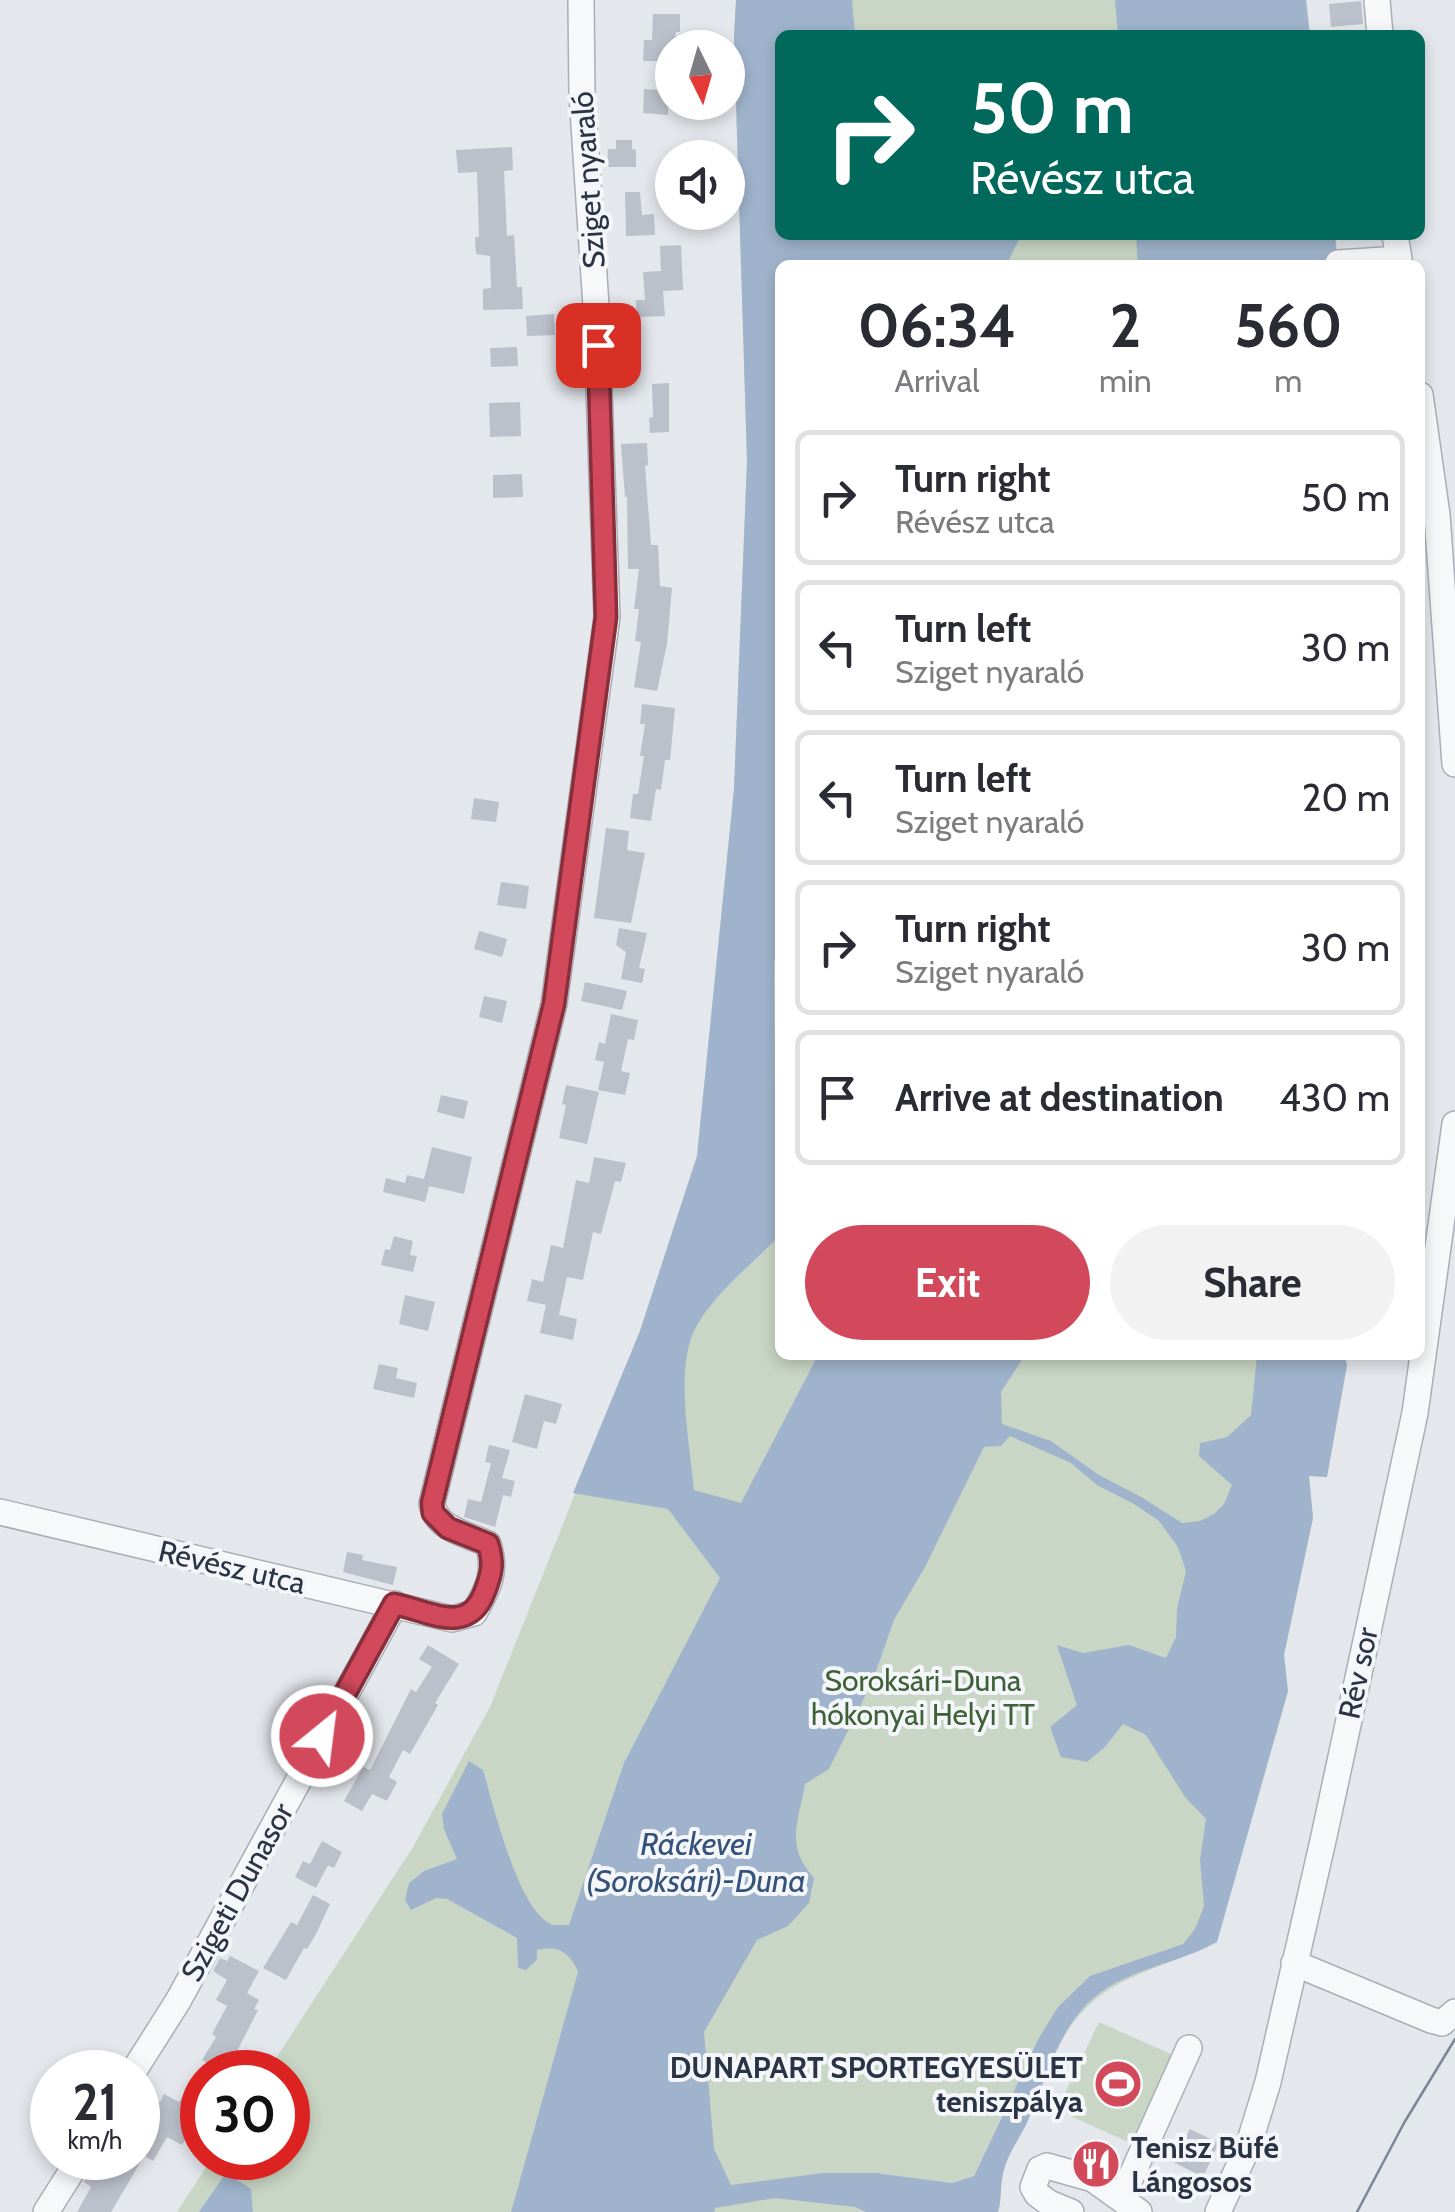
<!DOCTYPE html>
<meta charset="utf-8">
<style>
body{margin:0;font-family:Cabin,sans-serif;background:#f2f2f3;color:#2b2b33;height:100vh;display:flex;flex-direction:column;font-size:38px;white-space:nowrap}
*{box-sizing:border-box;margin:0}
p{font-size:32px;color:#7c7c81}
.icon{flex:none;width:55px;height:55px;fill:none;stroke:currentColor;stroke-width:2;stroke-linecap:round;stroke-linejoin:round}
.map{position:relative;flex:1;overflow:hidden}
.details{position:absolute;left:775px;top:260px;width:650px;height:1100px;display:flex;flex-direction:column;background:#fff;border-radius:15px;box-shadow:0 5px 15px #0003}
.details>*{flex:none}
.top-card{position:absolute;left:775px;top:30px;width:650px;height:210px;border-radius:15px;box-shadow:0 5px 15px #0003;background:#00695c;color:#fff;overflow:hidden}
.needle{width:65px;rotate:175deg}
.buttons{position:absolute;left:655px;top:30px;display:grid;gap:20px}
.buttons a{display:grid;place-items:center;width:90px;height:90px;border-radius:50%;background:#fff;box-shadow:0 5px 15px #0003;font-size:50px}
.speed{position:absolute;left:30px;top:2050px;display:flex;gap:20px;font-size:50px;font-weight:700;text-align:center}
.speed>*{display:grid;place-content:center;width:130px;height:130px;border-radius:50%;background:#fff;box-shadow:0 5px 15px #0003;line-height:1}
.speed small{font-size:25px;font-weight:400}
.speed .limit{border:15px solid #d22;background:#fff;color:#111}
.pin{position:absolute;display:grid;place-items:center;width:85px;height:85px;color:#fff;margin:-42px;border-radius:20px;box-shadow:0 5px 15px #0006}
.me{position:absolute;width:110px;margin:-55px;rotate:29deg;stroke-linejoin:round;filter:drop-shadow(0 0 8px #0008)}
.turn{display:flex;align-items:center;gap:35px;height:210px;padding:0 30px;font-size:45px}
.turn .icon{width:130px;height:130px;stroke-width:2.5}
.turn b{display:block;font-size:70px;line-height:85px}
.eta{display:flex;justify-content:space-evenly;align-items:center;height:170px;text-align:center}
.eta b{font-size:60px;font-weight:700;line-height:70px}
.button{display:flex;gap:20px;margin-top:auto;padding:20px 30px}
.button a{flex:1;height:115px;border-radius:60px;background:#d1495b;color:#fff;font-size:40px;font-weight:700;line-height:115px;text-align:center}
.button a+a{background:#f2f2f3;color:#2b2b33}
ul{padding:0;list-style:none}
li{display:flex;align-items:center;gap:30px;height:135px;margin:0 20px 15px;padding:0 10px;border:5px solid #e1e1e2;border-radius:15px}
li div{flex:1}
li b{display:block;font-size:38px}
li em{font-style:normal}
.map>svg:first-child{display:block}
</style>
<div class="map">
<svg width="1455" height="2212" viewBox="0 0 1455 2212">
<rect width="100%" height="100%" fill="#e4e7ec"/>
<path fill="#c9d6c5" d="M736,0h570l4,35h-530v200h555l2,30h-557v1090h564l3,10 -20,112 -18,-1 4,42 -29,137 4,36 -71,251c-26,14 -53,21 -79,33 -74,30 -84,82 -112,149l-23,-11 -29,63 -22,7 -73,-10 38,39h-740l35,-54h76v-86h-21l146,-225 77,-140 150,-376 57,-175 37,-367 13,-328 -13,-425z
M1099,2022l81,36 -43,88 -80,-36z"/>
<path fill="#9fb4cc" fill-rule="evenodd" d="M736,0h116l3,35h-75v200h241l-12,25 -7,5h-222v668l-6,30 2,276c-27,28 -61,54 -80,88 -22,40 -6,118 -2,163l47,13 77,-148h207l-24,37 1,32 49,17 48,34 44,23 39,25 18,-2 14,-7 10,-10 8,-19 -33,-29 1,-13 27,-6 24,-22 6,-60h87l3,10 -20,112 -18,-1 4,42 -29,137 4,36 -71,251c-38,21 -88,27 -121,54 -40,33 -49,84 -70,129 -8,16 -19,30 -23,49 -3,12 -1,26 -5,38h-132l-11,-5 -80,-9 -60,10 -1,4h-203l67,-240c-8,-20 -20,-27 -41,-22v10l-11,10 -8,-2 -1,-30 -70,-39 -11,-1 -25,12 -6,-10 4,-17 15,-12 33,-12 -13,-30 -2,-15 27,-53 14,9c10,33 35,143 70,155 2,0 14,0 16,0l55,-162 96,-185 -52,-69 -95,-16 67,-162 57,-175 37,-367 13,-328 -13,-425zM1010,1436l61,27 26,22 37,19 25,17 19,26 8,24 -9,38 -1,28 -10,21 -37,-13 -46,8 -26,-8 20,60 -27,22 11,30 26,5 18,-15 18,-23 23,11 39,62 21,22 -6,41 4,46 -9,23 -12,15 -93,32 -32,31 -19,31 -65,138 -22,7 -75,-10h-54l-92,12 -17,-36 -10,-117 53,-92 31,-14 21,-23 5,-25c-29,-33 -16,-54 -9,-94l24,-15 44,-89 21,-60 31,-53 59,-120 17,-1z
M1115,0h191l4,35h-192z
M1136,235h199l3,28 -200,2z
M226,2173l25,16 2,23h-54z"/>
<path fill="#bbc0ca" d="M1361,1l2,23 -32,3 -2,-23z
M653,14h27v18h-4l-4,29h-29l1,-21h8z
M644,89l25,2 -1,24 -25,-2z
M616,140h16v9l4,1v17h-29l1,-18h8z
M512,147l1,23 -9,1 3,65 7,-1 3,52h5l1,22 -40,1v-21l8,-1 -1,-32 -14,-2 -1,-17h4l-2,-65 -19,1 -2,-23z
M625,192h15l2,23 12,-1 1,21 -29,1z
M681,245l2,45 -20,1 2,25 -28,1 -1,-17h9l-2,-28 18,-1 -1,-25z
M554,314l1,21 -28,1 -1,-20z
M517,347l1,19 -27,1 -1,-19z
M669,383v49l-19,1 -1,-15 4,-1 -1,-33z
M520,402l1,34 -31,1 -1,-34z
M647,443l1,22 -3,1 6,79h7l2,41 12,2 -5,56 -10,47 -23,-4 7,-45 -6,-1 4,-32h-5l5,-40h-11l-1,-72h-2l-4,-53z
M522,474l1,23 -30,1v-23z
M642,704l33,4 -5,52h-5l-4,30 -5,-1 -5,32 -21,-3 3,-24h5l6,-38h-4l5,-32h-5z
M474,798l25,4 -3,20 -25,-3z
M606,828l23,3 -2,19 18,3 -14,70 -37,-5z
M501,882l28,4 -3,23 -29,-4z
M619,928l28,5 -8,35 6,1 -3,14 -21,-4 5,-27 -10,-7z
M479,931l28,8 -5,18 -28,-8z
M585,982l42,9 -5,19 -41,-9z
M484,996l23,5 -5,22 -23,-6z
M611,1014l27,6 -4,20 -6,-1 -7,32 9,2 -5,22 -27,-5 6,-28 -9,-2 4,-18 6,2z
M566,1085l33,7 -12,52 -28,-6 7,-33 -4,-1z
M441,1095l27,6 -4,18 -27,-7z
M432,1147l40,10 -8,37 -35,-8 -4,16 -42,-10 3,-14 19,5 2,-8 17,4z
M594,1157l32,6 -5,19 -6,-1 -14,53 -8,-2 -10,48 -16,-3 -8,38 18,4 -4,21 -33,-7 6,-28 -19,-4 5,-22 11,3 8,-37 12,3 13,-68 13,3z
M394,1236l19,5 -3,14 7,1 -4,16 -32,-7 4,-16 5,1z
M405,1295l30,7 -7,29 -29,-7z
M379,1364l19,4 -2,10 21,5 -3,15 -41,-9z
M525,1394l37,10 -6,20 -12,-3 -7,28 -25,-7z
M489,1445l21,5 -8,28 13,3 -4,16 -8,-2 -8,32 -31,-10 4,-18 13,3 10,-39 -6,-1z
M347,1552l16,3 -1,5 35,7 -4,18 -50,-13z
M428,1645l31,19 -24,39 3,2 -28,49 -7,-4 -14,27 8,5 -10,19 -15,-7 -10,17 -18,-10 19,-34 7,3 41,-81 5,3 16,-25 -13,-8z
M322,1841l20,11 -8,16 -6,-3 -12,23 -21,-11 8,-16 7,3z
M313,1895l17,9 -15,32 -8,13 -3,-1 -18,32 -23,-12 28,-46 6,3z
M230,1956l29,15 -12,22 12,7 -5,9 4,1 -25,49 5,3 -6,10h-30v55l-7,-4 -13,22 -15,-8 -14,24 -15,-9v-49l6,-11 16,10 4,-8 15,8 5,-8 5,2 18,-33 -5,-3 14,-23 -4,-3 15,-28 -11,-6 11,-20 -14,-9 7,-13 7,3z
M1190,2129l29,14 -16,34 -30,-15z
M96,2158h47l-32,54h-34l14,-25 -7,-5z"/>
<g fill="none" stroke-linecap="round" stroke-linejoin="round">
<g stroke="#a9aeb7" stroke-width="28">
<path id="minor" d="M1377,0l3,35
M1395,235l5,30
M1338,263l61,-4
M1420,395l17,120 18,249
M0,1512l452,107 22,-6c14,-24 23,-41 14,-69 -21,-10 -53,-15 -56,-41l122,-499 53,-387 -11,-311 -14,-211 -1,-95
M1294,1963l137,57 11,3 13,-11
M133,2072l45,-71 217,-397
M1122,2197l67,-149
M46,2212l34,-54
M1071,2212l-22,-9 -12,-9 -4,-7 7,-18 7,-3 46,13 46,33
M1218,2212l31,-68 19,-62 56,-246 91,-423 40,-289"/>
</g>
<use href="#minor" stroke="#f7f8fa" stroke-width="25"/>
<path stroke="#7d8696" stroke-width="2.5" d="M1357,2212l47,-89 51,-84"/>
</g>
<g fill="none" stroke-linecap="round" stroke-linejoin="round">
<g stroke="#882f3b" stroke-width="25">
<path id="route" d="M322,1736l72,-132c36,7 74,33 91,-13 7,-18 9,-28 3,-47l-40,-16 -15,-15 -1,-10 122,-499 52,-387 -8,-272"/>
</g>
<use href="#route" stroke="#d1495b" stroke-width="18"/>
</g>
<defs>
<g id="stadium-disc" transform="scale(2.5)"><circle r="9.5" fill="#d1495b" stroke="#f4f6f9"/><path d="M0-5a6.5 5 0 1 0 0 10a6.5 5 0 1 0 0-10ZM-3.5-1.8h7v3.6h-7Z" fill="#fff"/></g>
<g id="restaurant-disc" transform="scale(2.5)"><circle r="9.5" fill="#d1495b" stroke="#f4f6f9"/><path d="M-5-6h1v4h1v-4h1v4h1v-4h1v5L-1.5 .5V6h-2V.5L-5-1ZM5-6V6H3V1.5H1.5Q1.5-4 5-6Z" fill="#fff"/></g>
</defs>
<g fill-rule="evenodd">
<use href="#stadium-disc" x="1118" y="2084"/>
<use href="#restaurant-disc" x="1096" y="2164"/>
</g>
<g text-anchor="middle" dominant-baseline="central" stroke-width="8" stroke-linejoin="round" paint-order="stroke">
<g font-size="30" fill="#2b3445" stroke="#f4f6f9">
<text transform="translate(588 180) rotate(-94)">Sziget nyaraló</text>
<text transform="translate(232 1567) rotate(13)">Révész utca</text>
<text transform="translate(1358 1673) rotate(-78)">Rév sor</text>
<text transform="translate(237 1892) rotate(-61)">Szigeti Dunasor</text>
</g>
<g font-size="30" fill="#3f6138" stroke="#f4f6f9">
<text x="923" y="1680">Soroksári-Duna<tspan x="923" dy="34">hókonyai Helyi TT</tspan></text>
</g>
<g font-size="30" font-weight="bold" fill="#2b3445" stroke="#f4f6f9" text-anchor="end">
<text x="1083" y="2067">DUNAPART SPORTEGYESÜLET<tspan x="1083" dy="34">teniszpálya</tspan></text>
<text x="1131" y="2147" text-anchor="start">Tenisz Büfé<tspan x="1131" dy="34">Lángosos</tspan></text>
</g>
<g font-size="32" font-style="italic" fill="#34527a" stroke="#f4f6f9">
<text x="696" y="1843">Ráckevei<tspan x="696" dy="37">(Soroksári)-Duna</tspan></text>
</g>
</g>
</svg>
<div class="buttons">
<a><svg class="needle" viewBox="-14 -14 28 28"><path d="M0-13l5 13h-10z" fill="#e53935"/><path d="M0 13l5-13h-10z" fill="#7c7c81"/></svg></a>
<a><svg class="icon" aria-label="sound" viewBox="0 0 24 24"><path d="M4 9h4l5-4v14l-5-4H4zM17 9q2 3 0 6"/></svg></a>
</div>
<div class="speed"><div>21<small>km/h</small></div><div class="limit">30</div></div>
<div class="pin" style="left:598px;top:345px;background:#d93025"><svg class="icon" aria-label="arrive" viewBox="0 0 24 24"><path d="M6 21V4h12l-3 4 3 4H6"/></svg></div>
<svg class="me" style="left:322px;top:1736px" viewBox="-20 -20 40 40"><circle r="17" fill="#d1495b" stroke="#fff" stroke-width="3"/><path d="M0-11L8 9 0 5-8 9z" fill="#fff"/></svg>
<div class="top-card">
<div class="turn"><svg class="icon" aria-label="right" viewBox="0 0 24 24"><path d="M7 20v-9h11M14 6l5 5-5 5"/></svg><div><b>50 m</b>Révész utca</div></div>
</div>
<section class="details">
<div class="eta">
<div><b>06:34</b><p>Arrival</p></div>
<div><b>2</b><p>min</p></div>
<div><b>560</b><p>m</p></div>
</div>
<ul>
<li><svg class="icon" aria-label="right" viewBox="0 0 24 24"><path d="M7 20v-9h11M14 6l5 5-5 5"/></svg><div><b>Turn right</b><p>Révész utca</p></div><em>50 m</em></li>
<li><svg class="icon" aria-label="left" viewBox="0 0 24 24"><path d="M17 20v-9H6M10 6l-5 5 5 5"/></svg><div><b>Turn left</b><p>Sziget nyaraló</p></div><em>30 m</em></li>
<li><svg class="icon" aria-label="left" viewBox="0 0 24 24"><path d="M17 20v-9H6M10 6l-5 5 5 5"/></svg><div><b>Turn left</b><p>Sziget nyaraló</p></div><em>20 m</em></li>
<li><svg class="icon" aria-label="right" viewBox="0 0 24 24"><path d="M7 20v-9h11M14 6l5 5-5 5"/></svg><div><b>Turn right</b><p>Sziget nyaraló</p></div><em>30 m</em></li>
<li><svg class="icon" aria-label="arrive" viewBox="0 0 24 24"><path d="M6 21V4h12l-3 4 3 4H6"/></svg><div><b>Arrive at destination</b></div><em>430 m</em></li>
</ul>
<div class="button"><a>Exit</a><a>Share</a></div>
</section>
</div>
